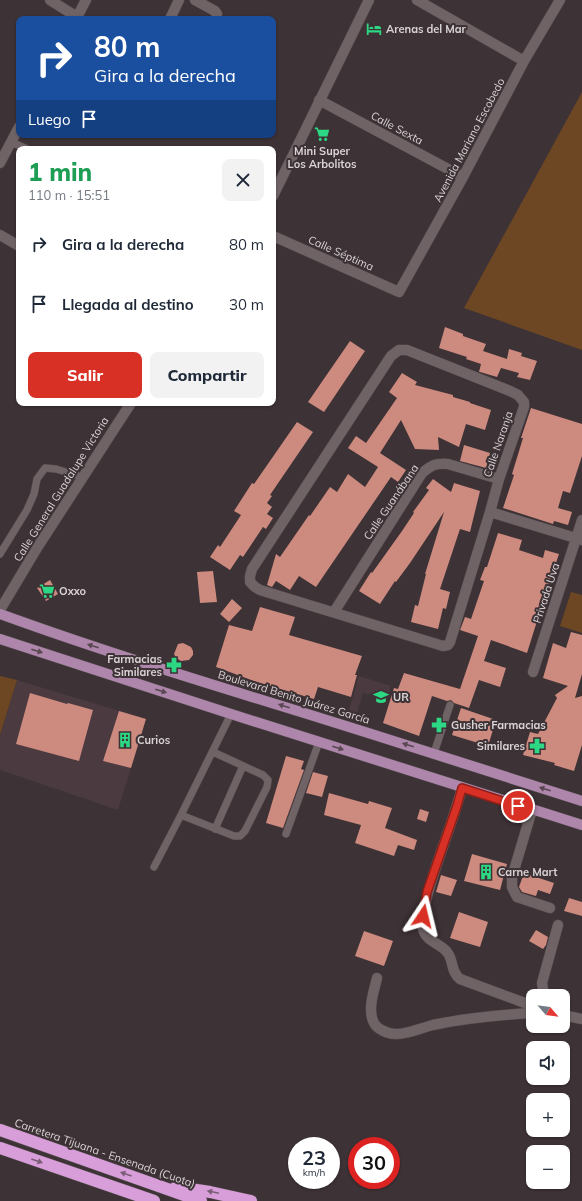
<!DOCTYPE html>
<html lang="es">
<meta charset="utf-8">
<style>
body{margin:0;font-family:Mulish,sans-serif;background:#f2f2f3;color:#1f2937;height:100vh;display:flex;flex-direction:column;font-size:15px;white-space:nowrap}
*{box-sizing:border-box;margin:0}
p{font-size:13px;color:#747a83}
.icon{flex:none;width:22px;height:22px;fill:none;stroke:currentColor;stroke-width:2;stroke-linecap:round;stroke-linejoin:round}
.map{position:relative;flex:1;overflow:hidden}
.side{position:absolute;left:16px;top:146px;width:260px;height:260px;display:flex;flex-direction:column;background:#fff;border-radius:8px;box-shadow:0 1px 3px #0004}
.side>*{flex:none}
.hud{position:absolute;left:16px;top:16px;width:260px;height:122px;border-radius:8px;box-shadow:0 1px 3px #0004;background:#1a4fa0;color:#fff;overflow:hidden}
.needle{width:26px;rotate:118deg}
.controls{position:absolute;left:526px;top:989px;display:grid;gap:8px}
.controls a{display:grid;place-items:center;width:44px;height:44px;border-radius:8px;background:#fff;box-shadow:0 1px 3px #0004;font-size:20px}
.speed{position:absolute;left:288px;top:1137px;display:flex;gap:8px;font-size:20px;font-weight:700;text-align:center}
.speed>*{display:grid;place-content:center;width:52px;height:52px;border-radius:50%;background:#fff;box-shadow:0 1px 3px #0004;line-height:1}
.speed small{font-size:10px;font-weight:400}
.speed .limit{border:6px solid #d22;background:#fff;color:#111}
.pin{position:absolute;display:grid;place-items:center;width:34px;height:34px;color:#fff;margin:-17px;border:2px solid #fff;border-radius:50%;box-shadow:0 1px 4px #0007}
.me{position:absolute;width:44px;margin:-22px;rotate:10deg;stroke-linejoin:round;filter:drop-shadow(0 0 3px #0008)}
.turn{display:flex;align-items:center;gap:14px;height:84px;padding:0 12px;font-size:18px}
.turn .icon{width:52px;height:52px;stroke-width:2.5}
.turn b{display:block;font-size:28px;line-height:34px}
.then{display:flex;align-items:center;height:38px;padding:0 12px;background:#0003;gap:8px;font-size:15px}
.round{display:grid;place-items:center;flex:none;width:42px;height:42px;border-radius:8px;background:#f2f2f3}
.head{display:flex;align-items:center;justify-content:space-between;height:68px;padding:0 12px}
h1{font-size:24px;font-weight:800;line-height:30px;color:#1e9e55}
.button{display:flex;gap:8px;margin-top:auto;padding:8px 12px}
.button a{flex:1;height:46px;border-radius:8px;background:#d93025;color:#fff;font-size:16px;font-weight:800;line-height:46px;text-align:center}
.button a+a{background:#f2f2f3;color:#1f2937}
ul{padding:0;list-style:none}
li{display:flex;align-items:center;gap:12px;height:60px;padding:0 12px}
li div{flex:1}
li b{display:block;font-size:15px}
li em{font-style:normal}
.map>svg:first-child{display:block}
</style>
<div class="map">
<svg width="582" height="1201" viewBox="0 0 582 1201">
<rect width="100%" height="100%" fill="#3d3235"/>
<path fill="#4b3a3f" d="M359,676l32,10 -4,14 -24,-7 -6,20 -8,-3z
M17,680l129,39 -28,91 -118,-40v-35z"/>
<path fill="#6d4724" d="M582,92v258l-118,-42z
M571,592l11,3v38l-22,-7z
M0,676l17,4 -17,55z"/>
<path fill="#cd8a7f" d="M445,327l18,7v2l23,8 -3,7 24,8 2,-10 13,4 -1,3 16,5 -7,19 -13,-3 2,-4 -18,-5 -4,9 -17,-5h-1l2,-8 -15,-5 1,-2 -28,-9z
M350,341l15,10 -41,61 -16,-10z
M402,373l15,9 -2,3 38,10v2l17,5v1l21,7 -6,20 -19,-6 -7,23 -21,-10 1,13 -24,-1 -14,-29 -21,33 26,17 -8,12 -7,-5 -75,110 -17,-11 -9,14 -14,-9 -4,6 -5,-2 9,-31 4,3 29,-42 1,1 20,-29 7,5 11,-18 17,13 13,-20 -30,-19 8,-12 10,7 31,-45 -8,-6z
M531,408l51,16v32l-12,37 -7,-2 -5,17 14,4 -4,13 -14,-4 -1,3 -50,-16 11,-33 -2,-1 11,-36h-2z
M297,422l16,10 -43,63 2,1 -5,7 5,4 -5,7 6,4 -7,11 -3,-2 -20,30 -3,-2 -10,15 -20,-13 8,-12 2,2 21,-32 -7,-4 18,-28 2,1z
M464,445l26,8 -4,15 -26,-7z
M433,479l18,13 3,-9 26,8 -10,41 -10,-3 -20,60 10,3 -4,17 -3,-1 -5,21 -27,-7 4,-17 3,1 8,-32h-1l19,-62 -34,51 -14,19 -1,-1 -15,23 -21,-13 12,-19 1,1 30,-42 12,-18 -1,-1 16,-22 -3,-2z
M498,533l24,7 -3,10 24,8 2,-8 14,4 -11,32 2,1 -10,31h-2l-11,35 -36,-13 -7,21 22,7 -6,19 -21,-7 -10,28 -15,-5 -3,-3 -4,1 -15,-5 -13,40 -36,-13 11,-35 4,1 6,-16 56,16 18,-53 -18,-6 5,-13 6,2 13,-38 -4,-1 5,-13h2z
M213,571l4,31 -17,1 -3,-31z
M50,580l8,14 -12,7 -9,-13z
M232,599l10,9 -13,14 -9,-8z
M260,607l35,10 -6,18 73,21 -7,19h2l-6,22 -33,-10 -4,12 -57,-17 -41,-15 13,-42 23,6z
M571,632l11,3v39l-7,24 7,-2v49l-8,26 -20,-6 1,-2 -32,-8 7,-23 8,2 19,-36 -2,-3 13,-9 -25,-8 10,-35 13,5z
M183,643l8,4 2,4v4l-4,5 -8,1 -5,-3 -2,-4 4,-10z
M30,693l37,11 1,-1 25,7 -14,51 -63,-17z
M461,708l35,12 -8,26 -36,-11z
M119,711l27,8 -15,49 -28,-7z
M286,756l18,5 -3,8 3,1 -21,58 -17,-5z
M313,772l15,4 -6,21 -16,-4z
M329,793l39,11 1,-3 23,7 -7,20 32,12 -3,10 -16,-5 -4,11 -39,-13 6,-18 -37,-10z
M420,809l9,3 -3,10 -9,-3z
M472,854l35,10 -7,26 -36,-9z
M524,873l30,10 -4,11 -12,-4 -2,6 -14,-4 -3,-5z
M441,875l16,5 -6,16 -15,-4z
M569,898l13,4v14l-18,-5z
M459,912l29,10 -8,25 -30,-9z
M536,930l12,7 -2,8 -3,4 -14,-8z
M364,931l29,10 -9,25 -29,-10z"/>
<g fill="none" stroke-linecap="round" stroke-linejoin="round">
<g stroke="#564e51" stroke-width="8">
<path id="service" d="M11,142l16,7
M0,554l27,-44 7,-16 3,-15 8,-11 11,1 26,8
M213,752l50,23 5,5 -1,7 -22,44 -5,5h-6l-53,-21 50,-101
M434,753l16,-48
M215,829l28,-63
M286,834l33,-92
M154,867l27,-52"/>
</g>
<g stroke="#564e51" stroke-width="11">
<path id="minor" d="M50,0l27,17
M195,0l20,11 2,3 -1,5
M417,0l107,61
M76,19l10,-19
M170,19l9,-19
M319,100l144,77
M0,163l19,-36
M0,235l19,11
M273,236l126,56 64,-115 61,-116 36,-61
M399,350h8l103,41 8,4 6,7v5l-25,72 -9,33 -40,130 -2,3 -5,1 -183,-56 -5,-3 -5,-5v-6l2,-7 139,-213z
M490,512l92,28
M334,612l88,-139c10,-8 13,-10 26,-9l51,15
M533,672l49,-152
M462,788c-4,14 -8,27 -13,41 -6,19 -33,86 -25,103 4,10 17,12 23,20 7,8 3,19 13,27l73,27
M532,810l-20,67v10l5,10 33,11
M377,978c-3,13 -10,32 -3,45 3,6 14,11 21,11 11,1 26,-6 38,-9 33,-7 66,-10 100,-12
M544,996l-2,-13 16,-58
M563,1015l19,4"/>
</g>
<g stroke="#564e51" stroke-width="11">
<path id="tertiary" d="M273,196l96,-196
M0,610l37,-62 94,-145"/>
</g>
<g stroke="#564e51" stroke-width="11">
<path id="primary" d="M0,614c99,36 200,67 301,98 94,29 188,59 281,89
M0,639l231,75 351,111"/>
</g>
<g stroke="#564e51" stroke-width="13">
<path id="motorway" d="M0,1130l201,71
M0,1148l154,53
M176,1187l34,5 41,9"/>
</g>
<use href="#service" stroke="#6f6366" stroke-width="7"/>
<use href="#minor" stroke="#6f6366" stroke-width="10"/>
<use href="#tertiary" stroke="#6f6366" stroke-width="10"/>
<use href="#primary" stroke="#ae86ab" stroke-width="10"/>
<use href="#motorway" stroke="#d89ed9" stroke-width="12"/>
</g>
<defs><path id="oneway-solid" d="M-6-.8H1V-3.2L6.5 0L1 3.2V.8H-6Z"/></defs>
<g fill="#594752">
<use href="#oneway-solid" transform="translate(93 646) rotate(-162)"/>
<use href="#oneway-solid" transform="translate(37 651) rotate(18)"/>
<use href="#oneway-solid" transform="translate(161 691) rotate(18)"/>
<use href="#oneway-solid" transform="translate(284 706) rotate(-163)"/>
<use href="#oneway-solid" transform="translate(408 745) rotate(-163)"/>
<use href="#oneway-solid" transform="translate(338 748) rotate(18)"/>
<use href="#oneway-solid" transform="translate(545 789) rotate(-162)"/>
</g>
<g fill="#7b5d77">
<use href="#oneway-solid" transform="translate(37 1161) rotate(19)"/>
<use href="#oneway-solid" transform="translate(126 1174) rotate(-161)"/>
<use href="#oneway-solid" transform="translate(213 1192) rotate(-168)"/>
</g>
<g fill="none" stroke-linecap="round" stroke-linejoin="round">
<g stroke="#8d1f18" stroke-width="10">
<path id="route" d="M423,916l4,-24 30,-86 5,-18 56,18"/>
</g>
<use href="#route" stroke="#d93025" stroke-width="7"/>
</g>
<defs>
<g id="hotel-bare" transform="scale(1.2)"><path d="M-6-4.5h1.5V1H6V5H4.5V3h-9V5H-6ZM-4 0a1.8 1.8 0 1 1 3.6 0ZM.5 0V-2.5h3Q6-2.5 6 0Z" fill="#2cd884" stroke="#3d3235" stroke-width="2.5" paint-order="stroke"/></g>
<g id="supermarket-bare" transform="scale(1.2)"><path d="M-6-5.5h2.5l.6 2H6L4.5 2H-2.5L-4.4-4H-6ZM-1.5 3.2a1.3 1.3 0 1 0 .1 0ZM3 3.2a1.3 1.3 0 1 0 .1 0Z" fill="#2cd884" stroke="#3d3235" stroke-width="2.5" paint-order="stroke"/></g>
<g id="pharmacy-bare" transform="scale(1.2)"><path d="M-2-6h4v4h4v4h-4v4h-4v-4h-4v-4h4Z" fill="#2cd884" stroke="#3d3235" stroke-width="2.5" paint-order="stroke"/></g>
<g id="school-bare" transform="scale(1.2)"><path d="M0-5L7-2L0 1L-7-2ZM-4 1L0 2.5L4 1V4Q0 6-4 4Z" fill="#2cd884" stroke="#3d3235" stroke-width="2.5" paint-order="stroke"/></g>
<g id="building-bare" transform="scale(1.2)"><path d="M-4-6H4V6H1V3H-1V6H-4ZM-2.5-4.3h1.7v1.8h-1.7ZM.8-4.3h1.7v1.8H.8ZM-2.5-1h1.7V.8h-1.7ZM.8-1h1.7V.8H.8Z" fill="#2cd884" stroke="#3d3235" stroke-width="2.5" paint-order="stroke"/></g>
</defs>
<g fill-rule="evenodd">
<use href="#hotel-bare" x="374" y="29"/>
<use href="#supermarket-bare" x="322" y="134"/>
<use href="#supermarket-bare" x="47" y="591"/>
<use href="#pharmacy-bare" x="174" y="665"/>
<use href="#school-bare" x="381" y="697"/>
<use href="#pharmacy-bare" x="439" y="725"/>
<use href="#building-bare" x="125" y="740"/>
<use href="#pharmacy-bare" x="537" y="746"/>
<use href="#building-bare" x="486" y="872"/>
</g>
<g text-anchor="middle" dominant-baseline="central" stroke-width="4" stroke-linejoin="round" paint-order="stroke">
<g font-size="11" font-weight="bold" fill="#d9d3d5" stroke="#3d3235" text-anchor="start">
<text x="386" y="29">Arenas del Mar</text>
<text x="322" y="151" text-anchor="middle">Mini Super<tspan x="322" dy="13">Los Arbolitos</tspan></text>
<text x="59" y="591">Oxxo</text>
<text x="162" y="659" text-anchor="end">Farmacias<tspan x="162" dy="13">Similares</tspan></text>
<text x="393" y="697">UR</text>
<text x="451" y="725">Gusher Farmacias</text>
<text x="137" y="740">Curios</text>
<text x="525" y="746" text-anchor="end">Similares</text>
<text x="498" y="872">Carne Mart</text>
</g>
<g font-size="11" fill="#d9d3d5" stroke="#3d3235">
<text transform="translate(397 128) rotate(28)">Calle Sexta</text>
<text transform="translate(469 140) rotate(-62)">Avenida Mariano Escobedo</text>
<text transform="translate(341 253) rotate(24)">Calle Séptima</text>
<text transform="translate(498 444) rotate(-71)">Calle Naranja</text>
<text transform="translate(61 489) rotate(-58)">Calle General Guadalupe Victoria</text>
<text transform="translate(391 502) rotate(-56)">Calle Guanábana</text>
<text transform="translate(546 593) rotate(-72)">Privada Uva</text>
<text transform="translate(294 697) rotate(17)">Boulevard Benito Juárez García</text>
<text transform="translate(105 1153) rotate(19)">Carretera Tijuana - Ensenada (Cuota)</text>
</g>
</g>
</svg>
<div class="controls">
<a><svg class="needle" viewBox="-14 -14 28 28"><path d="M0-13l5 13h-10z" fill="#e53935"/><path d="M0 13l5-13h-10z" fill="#747a83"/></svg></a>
<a><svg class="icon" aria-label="sound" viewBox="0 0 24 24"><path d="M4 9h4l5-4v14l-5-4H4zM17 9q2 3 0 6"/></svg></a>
<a>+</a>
<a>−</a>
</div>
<div class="speed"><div>23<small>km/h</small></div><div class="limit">30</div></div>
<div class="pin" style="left:518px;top:806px;background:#d93025"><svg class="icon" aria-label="arrive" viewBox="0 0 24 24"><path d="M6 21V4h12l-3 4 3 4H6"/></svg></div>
<svg class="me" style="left:423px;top:916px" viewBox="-20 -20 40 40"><path d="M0-17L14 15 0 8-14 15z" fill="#d93025" stroke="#fff" stroke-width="4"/></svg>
<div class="hud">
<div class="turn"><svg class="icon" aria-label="right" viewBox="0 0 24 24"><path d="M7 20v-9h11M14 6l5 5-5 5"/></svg><div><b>80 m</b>Gira a la derecha</div></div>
<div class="then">Luego<svg class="icon" aria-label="arrive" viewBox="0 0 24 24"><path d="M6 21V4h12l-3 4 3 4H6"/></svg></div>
</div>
<section class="side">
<div class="head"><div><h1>1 min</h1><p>110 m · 15:51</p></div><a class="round"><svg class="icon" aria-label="close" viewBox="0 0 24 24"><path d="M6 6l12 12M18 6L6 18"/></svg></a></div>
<ul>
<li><svg class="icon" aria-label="right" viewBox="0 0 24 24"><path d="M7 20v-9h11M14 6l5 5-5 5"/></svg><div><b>Gira a la derecha</b></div><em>80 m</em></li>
<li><svg class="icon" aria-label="arrive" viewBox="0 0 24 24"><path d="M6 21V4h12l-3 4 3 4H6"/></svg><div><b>Llegada al destino</b></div><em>30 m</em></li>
</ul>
<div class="button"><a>Salir</a><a>Compartir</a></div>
</section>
</div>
